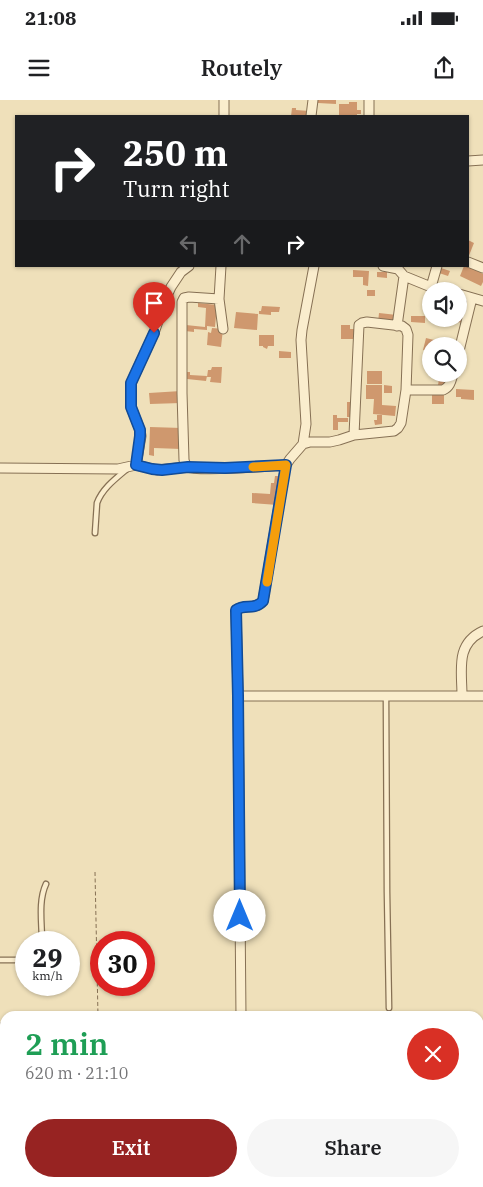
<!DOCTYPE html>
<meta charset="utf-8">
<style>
body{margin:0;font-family:"IBM Plex Serif",serif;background:#f6f6f6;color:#202124;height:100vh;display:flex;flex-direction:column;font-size:19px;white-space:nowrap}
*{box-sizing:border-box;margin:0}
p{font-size:16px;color:#757577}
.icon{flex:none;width:28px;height:28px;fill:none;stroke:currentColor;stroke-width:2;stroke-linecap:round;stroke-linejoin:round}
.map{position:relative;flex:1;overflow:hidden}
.details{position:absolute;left:0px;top:911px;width:484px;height:176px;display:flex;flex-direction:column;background:#fff;border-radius:15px 15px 0 0;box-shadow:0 1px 4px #0004}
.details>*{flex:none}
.guide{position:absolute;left:15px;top:15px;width:454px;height:152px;border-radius:0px;box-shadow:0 1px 4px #0004;background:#202124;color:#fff;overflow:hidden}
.tools{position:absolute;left:422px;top:182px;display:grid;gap:10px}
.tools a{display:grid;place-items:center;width:45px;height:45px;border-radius:50%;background:#fff;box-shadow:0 1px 4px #0004;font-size:25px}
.speed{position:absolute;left:15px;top:831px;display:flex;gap:10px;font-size:25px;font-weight:700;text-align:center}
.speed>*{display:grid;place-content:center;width:65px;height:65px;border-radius:50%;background:#fff;box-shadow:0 1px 4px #0004;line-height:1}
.speed small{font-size:12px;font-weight:400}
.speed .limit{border:8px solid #d22;background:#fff;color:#111}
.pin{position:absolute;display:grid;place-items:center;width:42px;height:42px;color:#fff;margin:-51px -21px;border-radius:50% 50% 50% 0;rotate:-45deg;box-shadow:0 0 5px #0007}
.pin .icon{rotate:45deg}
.me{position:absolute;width:55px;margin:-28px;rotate:0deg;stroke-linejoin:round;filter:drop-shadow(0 0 4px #0008)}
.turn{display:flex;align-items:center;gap:18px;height:105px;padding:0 25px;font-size:22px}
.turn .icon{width:65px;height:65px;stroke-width:2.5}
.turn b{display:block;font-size:35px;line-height:42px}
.lanes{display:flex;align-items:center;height:48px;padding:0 25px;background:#0003;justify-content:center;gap:25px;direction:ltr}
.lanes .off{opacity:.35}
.round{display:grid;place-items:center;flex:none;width:52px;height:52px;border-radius:26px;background:#f6f6f6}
.head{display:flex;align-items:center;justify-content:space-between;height:85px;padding:0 25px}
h1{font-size:30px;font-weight:600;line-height:38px;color:#1e9e55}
.cta{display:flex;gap:10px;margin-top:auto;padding:10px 25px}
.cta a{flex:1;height:58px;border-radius:30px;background:#972322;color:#fff;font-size:20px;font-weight:600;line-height:58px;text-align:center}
.cta a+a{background:#f6f6f6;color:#202124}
.status{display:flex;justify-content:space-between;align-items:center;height:35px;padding:0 25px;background:#fff;direction:ltr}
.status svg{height:14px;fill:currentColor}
header{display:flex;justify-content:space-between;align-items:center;height:65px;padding:0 25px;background:#fff;font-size:22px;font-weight:600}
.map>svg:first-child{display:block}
</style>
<div class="status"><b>21:08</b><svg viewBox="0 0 49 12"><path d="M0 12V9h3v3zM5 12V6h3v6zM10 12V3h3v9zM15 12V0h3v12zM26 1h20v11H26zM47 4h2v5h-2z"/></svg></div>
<header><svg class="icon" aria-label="menu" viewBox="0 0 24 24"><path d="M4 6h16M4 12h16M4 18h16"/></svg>Routely<svg class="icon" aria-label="share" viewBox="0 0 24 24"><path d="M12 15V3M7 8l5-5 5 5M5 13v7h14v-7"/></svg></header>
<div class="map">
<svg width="483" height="1087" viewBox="0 0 483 1087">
<rect width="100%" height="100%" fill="#efe0ba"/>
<path fill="#cf986e" d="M318,0h18v4l-18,-1z
M349,2h8v8h4v4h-4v2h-18v-12h10z
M292,8h4v2l14,1v5h-19z
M468,140l6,3 -6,15z
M468,165l15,9v8l-2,4 -21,-10 4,-10h4z
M441,168l9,3 -2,5 -9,-3z
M353,170l16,1 -1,15 -5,-1v-8h-10z
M377,172h10v6l-10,-1z
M367,190h8v6h-8z
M459,198l10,2 -6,23 -10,-2v-2h6z
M198,203l19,2 -2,22 -8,-1v4l-13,-1v3l-9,-1 1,-6 19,2 1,-19 -8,-1z
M262,206l18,1 -1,5h-8v3l-12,-1v-3h2z
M236,212l22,2 -1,16 -23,-2z
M379,213l18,2 -1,10 -18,-2z
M411,216h14v7l-14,-1z
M341,225h9v4h5v10h-14z
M212,228l11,1 -2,18 -14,-2 1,-13 3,1z
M259,235h15v11h-6l-1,3 -4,-2v-1h-4z
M426,238l8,2 -3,11 -8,-1z
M279,251l12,1v6h-12z
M212,267h10l-1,16 -11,-1 1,-5h-4l1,-7h3z
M367,271h15v13h-15z
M187,272h3v3l17,1 -1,5 -19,-2z
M440,274h9l-3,11h-8z
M366,285h16v20l14,1 -1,10 -22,-2 1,-15h-8z
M384,285l8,1v7h-8z
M456,289l18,1v10l-13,-1v-2h-5z
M181,291v12l-31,1 -1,-11z
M432,293h12v11h-12z
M347,302h7l-1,15h-6z
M333,315h4v3h11v4h-10v8h-5z
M377,315h5v9l-7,1 -1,-5h3z
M150,327l32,1 -1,21 -27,-1v8l-5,-1z
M275,376h5l-2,29 -26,-2v-10l18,1 1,-11h3z"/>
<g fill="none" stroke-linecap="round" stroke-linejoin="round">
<g stroke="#867054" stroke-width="7">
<path id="lane" d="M95,433l2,-30c5,-14 18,-24 30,-34
M386,595l1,197 2,116
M42,842c0,-18 -4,-41 4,-58
M0,860h26"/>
</g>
<g stroke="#867054" stroke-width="11">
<path id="street" d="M224,16v-16
M311,16l2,-16
M369,16v-16
M468,61l15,-1
M468,162l15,6
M221,166l-2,33 4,30
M383,166l15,3 6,7 27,11 17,4
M431,187l6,-21
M459,194l24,7
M219,199l-30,-2 -5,1 -2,4v91l2,67c1,3 1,5 4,7 8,5 84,-1 98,-2
M397,226l7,-50
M459,251l13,-53
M406,290h37c7,-3 8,-9 10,-16
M303,344l7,-2h20l9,-2 15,-5 40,-4 4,-3 3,-5 5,-33 2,-55 -2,-6 -4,-3 -35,-4 -5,1 -3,2 -5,110
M136,365l5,-29 -1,-6 -9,-23v-24l23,-50 12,-35 5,-11 10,-15 8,-6
M0,368l118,1 18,-4 21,5 31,-3
M238,596h245
M462,596c0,-26 -7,-52 21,-65
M241,916l-3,-320 -2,-86c9,-7 18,1 27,-9l22,-131 1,-5 4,-6 13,-15 3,-20 -5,-84 1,-10 12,-64
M0,928h5
M241,1082v5"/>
</g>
<path stroke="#867054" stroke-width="1" stroke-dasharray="4 2.5" stroke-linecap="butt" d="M95,772l3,144"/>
<use href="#lane" stroke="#faedcd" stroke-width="4.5"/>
<use href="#street" stroke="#faedcd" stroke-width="9"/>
</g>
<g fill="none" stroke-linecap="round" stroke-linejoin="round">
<g stroke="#114b97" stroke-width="12">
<path id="route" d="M154,233l-23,50v24l9,23v6l-4,29 16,4 10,1 26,-3 37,1 61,-3 -23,136c-9,10 -18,2 -27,9l2,86 2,220"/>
</g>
<use href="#route" stroke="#1a73e8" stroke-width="9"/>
<path stroke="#f59e0b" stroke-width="9" d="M253,367l33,-2 -19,117"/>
</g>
</svg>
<div class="tools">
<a><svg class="icon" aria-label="sound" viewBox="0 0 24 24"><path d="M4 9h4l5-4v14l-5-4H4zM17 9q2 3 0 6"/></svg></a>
<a><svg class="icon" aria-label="search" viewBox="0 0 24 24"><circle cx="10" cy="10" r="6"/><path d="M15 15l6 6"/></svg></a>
</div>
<div class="speed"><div>29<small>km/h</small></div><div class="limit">30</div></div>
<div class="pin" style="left:154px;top:233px;background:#d93025"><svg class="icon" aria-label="arrive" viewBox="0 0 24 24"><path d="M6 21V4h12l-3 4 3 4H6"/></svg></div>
<svg class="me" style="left:240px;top:816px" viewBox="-20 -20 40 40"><circle r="19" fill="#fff"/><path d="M0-13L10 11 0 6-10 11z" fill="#1a73e8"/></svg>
<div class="guide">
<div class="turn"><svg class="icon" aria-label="right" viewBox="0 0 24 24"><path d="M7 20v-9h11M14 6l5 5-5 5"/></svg><div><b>250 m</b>Turn right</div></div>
<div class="lanes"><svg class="icon off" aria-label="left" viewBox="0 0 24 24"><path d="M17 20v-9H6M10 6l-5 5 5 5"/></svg><svg class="icon off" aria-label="ahead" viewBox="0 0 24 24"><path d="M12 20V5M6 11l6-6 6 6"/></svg><svg class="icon" aria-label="right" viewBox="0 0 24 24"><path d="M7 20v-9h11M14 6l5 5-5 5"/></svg></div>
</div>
<section class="details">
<div class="head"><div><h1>2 min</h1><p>620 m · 21:10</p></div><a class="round" style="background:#d93025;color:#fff"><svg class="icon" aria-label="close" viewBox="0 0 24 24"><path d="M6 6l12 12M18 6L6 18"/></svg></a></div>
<div class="cta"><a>Exit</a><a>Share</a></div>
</section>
</div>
